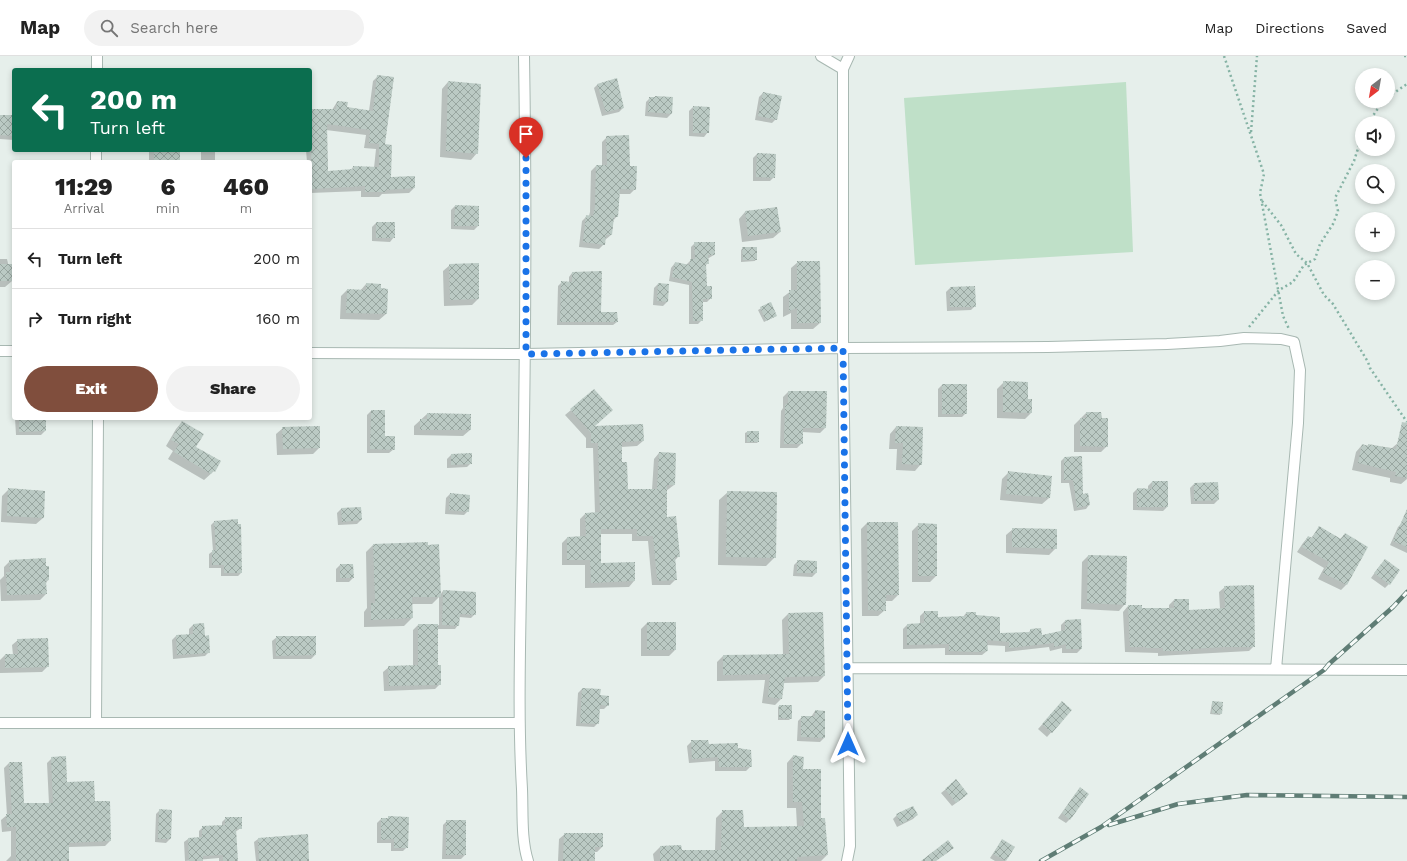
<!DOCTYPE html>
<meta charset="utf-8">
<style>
body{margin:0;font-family:"Work Sans",sans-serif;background:#f2f2f2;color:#222;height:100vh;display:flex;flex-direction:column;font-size:15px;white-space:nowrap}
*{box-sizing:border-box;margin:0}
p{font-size:13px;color:#767676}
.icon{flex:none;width:22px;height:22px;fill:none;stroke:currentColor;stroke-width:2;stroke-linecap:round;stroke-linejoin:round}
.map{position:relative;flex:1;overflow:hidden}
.side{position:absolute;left:12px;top:104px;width:300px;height:260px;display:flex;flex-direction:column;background:#fff;border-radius:4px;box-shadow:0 2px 6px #0003}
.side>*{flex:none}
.guide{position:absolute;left:12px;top:12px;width:300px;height:84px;border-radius:4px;box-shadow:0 2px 6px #0003;background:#0b6e4f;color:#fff;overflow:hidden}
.needle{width:26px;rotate:211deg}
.buttons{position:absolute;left:1355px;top:12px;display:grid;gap:8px}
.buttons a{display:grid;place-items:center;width:40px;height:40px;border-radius:50%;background:#fff;box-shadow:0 2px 6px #0003;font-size:20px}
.pin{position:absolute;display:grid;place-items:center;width:34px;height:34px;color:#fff;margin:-41px -17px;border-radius:50% 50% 50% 0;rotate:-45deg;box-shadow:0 0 4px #0007}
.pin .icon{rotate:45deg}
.me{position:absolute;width:44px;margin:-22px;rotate:0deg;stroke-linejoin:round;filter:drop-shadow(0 0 3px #0008)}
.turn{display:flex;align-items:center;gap:14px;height:84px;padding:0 12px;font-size:18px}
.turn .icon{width:52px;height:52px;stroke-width:2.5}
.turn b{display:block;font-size:28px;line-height:34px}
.eta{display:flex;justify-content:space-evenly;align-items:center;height:68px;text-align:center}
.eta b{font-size:24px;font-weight:800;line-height:28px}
.primary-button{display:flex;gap:8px;margin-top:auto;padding:8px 12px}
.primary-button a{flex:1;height:46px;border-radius:24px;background:#804e3d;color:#fff;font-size:16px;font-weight:800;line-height:46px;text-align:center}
.primary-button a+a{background:#f2f2f2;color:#222}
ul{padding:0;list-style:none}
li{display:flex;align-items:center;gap:12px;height:60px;padding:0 12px;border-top:1px solid #e0e0e0}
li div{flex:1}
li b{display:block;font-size:15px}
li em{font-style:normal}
header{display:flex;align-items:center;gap:24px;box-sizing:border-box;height:56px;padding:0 20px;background:#fff;border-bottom:1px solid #e0e0e0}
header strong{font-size:19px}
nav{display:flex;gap:22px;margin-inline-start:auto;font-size:14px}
.search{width:280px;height:36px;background:#f2f2f2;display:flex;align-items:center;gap:10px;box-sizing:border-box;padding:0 14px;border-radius:22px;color:#767676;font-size:15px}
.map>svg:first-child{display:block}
</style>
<header>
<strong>Map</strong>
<div class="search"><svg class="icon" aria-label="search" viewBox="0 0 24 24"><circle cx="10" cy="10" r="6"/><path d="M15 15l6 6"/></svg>Search here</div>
<nav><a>Map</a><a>Directions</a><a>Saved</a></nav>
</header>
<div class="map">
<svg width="1407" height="805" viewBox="0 0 1407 805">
<defs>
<pattern id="building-cross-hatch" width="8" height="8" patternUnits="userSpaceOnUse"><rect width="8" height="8" fill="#bbcac4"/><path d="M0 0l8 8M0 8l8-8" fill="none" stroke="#98a6a0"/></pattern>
</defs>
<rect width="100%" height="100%" fill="#e6efeb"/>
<path fill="#bfe0c8" d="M1126,26l7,170 -218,13 -11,-167z"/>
<path fill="#0003" fill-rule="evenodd" d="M378,20l6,69 6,33 24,10 -5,5 -27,1 -3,3h-18v-6l-51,2v-31h-3l-1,-12h4v-39l22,-1 5,-8 9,6 23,3 4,-30zM326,74l40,5 -2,13 12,1 -2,19 -21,-1 -3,4 -22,1z
M448,26l32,3 -3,68 -6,7 -31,-3 2,-68z
M598,28l25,24 -4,4 -17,4 -8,-28z
M763,37l13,26 -4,4 -17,-3 4,-23z
M650,42l21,16 -4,4 -22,-2 1,-14z
M693,51l15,25 -4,5 -15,-1v-25z
M0,60h14v24l-14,-1z
M607,81l22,30 6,22 -5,5h-11l-2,22 -4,5 -2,14 -6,5 -1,4 -5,5 -20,-2 3,-26 5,-5h2l1,-4 1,-41 5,-5h6v-24z
M145,94h34v12h-30v-10l-4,-1z
M201,94h14v12h-14z
M757,98l17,23 -4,4h-17v-23z
M455,150l23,1v19l-4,4 -23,-1v-19z
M777,152l3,24 -7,6 -31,4 -3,-23 6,-7z
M376,167l18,14 -4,5 -18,-1v-14z
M695,187l19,12 -7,4 1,4 -3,3 1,21 5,11 -4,4h-5v18l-4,4h-9v-39l-20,-4 2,-13 4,-5 11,2 5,-5v-13z
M743,192l13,11 -1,2 -14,1v-12z
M0,203h7l5,22 -7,6h-5z
M798,206l22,61 -7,6h-22v-16l-8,4v-20l8,-6v-23z
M478,208v35l-6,6 -28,1 -1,-35 7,-6z
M572,217l28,40 17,9 -4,3h-56l1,-39 4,-4h7v-5z
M366,228l20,30 -7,6 -39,-1 1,-23 6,-6 13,1z
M658,228l9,18 -4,4 -10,-1 1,-17z
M950,232l25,18 -4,4 -24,1 -1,-19z
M770,247l6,13 -12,6 -6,-12z
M1004,326l23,18 4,13 -6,6 -28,-1v-29z
M942,329l24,28 -4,4h-24v-28z
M788,336l37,36 -5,5 -18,-1v11l-5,5h-17l1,-37 2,-3v-11z
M571,354l22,17 50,14 -6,5 -16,1v16l6,27h25l2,-31 5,-6 16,1 -1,31 -8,6v27l13,38 -4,4 1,19 -6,6h-18l-4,-44h-16v-7h-32v30l34,-1v18l-5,6 -44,1v-23h-23v-22l5,-5h13v-19l5,-5 10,-1 -2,-65h-7v-10l-21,-23z
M371,355h13v26l10,12 -5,4h-22v-38z
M1086,357l21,33 -6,6h-27v-27z
M427,358l43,1v15l-7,6 -49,-1v-9z
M15,362h29l1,13 -4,4h-25z
M182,366l13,25 19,24 -10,9 -36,-21 5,-8 -7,-5 10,-17z
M896,371l25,37 -6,7 -19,-1 1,-21h-8l1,-15z
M283,372l36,20 -6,6 -36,1 -1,-21z
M747,376l11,10 -1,1h-12v-10z
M1399,386l8,2v35l-6,5 -11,-2v-4l-38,-8 4,-18 6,-7 30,3z
M451,399l20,8 -4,4 -20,1v-9z
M1064,402l18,37 7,10 -3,4 -12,2 -5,-28h-8v-22z
M1009,416l42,5 -2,21 -7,6 -42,-4 2,-21z
M1152,426l15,25 -4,4 -30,-1v-17l4,-4 11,1v-4z
M1217,427l1,17 -4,4h-23l-1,-16 4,-4z
M9,433l35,2 -1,27 -7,6 -35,-2 1,-26z
M728,436l47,65 -9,9 -48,-1 1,-65z
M450,438l18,17 -4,4 -19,-1 1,-16z
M341,453l20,11 -4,4 -19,1 -1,-12z
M214,466l27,51 -3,3h-17v-8h-12v-14l4,-3 -2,-26z
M867,467l31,72 -6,6h-7v9l-7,6h-16l-1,-87z
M1402,467l5,3v27l-17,-8 8,-18z
M919,468l17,52 -6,6h-18v-51z
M1319,472l21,11 5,-5 21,13 -20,38 -5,5 -23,-11 6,-11 -27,-16 6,-9 5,-6 3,1z
M1013,473l43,19 -7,7 -43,-2v-18z
M373,489l67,50 3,-4 32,23 -4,4 -12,-1 -1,8 -3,4h-18v37l3,18 -5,5 -51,2 -1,-19 6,-5 24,-1v-36l6,-6 20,1v-28l-7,7h-21l1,14 -8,8 -40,1v-15l3,-4 -1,-56z
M1088,500l37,48 -6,7 -38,-2 1,-47z
M10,505l38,19 -2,3v11l-6,6 -39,1 -1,-21 4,-4v-9z
M798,505l18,12 -4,4 -19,-1 1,-11z
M1381,508l8,20 -4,4 -14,-10z
M340,509l13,13 -4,4h-13v-13z
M1225,531l29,59 -5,5 -91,5v-3l-33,-1 -2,-40 5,-6 13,3h28v-4l5,-5 14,11 32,-2 -1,-17z
M924,556l13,6 26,-1 3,-4 9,3 23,18 30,-1 3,-3 10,6 20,-4v-7l4,-4 16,28 -4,4h-15v-5l-12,3 -1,-4 -44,5v-6l-19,-1 1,6 -5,4h-37v-7l-42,1v-20l4,-4 13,-1v-8z
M788,558l36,62 -6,6 -35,1 -2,16 -6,6 -13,-2 3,-23 -48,1v-19l6,-6 60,-1 -1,-35z
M647,567l28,27 -6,6h-28v-27z
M193,569l11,12 5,15 -4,4 -32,3 -1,-19 4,-4 13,-1v-6z
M277,581l38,18 -4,4h-38l-1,-18z
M18,584l30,26 -6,6 -42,1v-13l5,-5h8l-1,-10z
M582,633l17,7 9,9 -4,4h-5l-1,14 -4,4 -18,-1 2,-33z
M1212,647l9,10 -1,2 -10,-1z
M779,650l12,12 -2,2h-11v-13z
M1059,650l12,4 -24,27 -9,-8z
M815,655l9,27 -4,4 -23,-1 1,-20 4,-4h9z
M692,685l45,8 14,17 -5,5h-31v-10l-26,2 -2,-17z
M793,700l9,14 18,50 7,35 -6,6h-167l-1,-7 7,-7 20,-1 1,5h34l1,-33 7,-7 20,17 54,-1 -1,-19h-9v-45z
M52,702l14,25 28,19h15l1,39 -5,5 -37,1v14h-62l5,-5v-25l-9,1 -1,-12 6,-5 -3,-47 5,-5 14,41h26l-2,-41z
M956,725l7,17 -11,8 -11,-13z
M1076,737l-6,26 -4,4 -8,-5z
M160,754l10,29 -4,4 -11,-1 1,-28z
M897,759h20l-4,4 -16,8 -4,-8z
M226,762l15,10 -6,4 2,29h-18v-3l-34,3 -1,-19 4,-3 11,-1v-7l4,-4h19v-5z
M381,763l26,28 -4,4h-12v-8h-14v-20z
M447,765h18v34l-4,4h-19l1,-34z
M565,778l37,13 -5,5h-3v9h-36l1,-22z
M258,783l50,22h-52l-2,-19z
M1002,784l11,7 -8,14h-10l-5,-3z"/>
<path fill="url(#building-cross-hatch)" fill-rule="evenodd" d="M377,19l17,2 -9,67 7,1 -1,32 24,-1v12l-29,2 -1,2h-20v-6l-53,3 -2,-80h26l1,-8 11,1 -1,5 26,4zM327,68l43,6 -1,13 12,1h-2v23l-26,-1v3l-25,2z
M617,22l7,30 -18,4 -9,-28z
M448,25l33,3 -3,70 -32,-3z
M763,36l19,4 -5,24 -19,-4z
M655,40l18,1 -1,17 -24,-2 1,-15h6z
M693,50l17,1 -1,26h-16z
M0,59h14v21l-14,-1z
M629,79l1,31h7l-1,24 -16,-1 -2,28h-4l-2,18h-6l-1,10 -22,-3 3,-27 7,1 2,-10 1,-41h11l-1,-29z
M154,94h26v12h-26z
M757,97l19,1 -1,24 -19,-1z
M455,149l24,1v20h-25z
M777,151l4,25 -33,4 -3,-25z
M376,166h19v16h-19z
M694,186h21v13h-7l1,9h-3l1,22h5v13h-9v22h-10l-1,-39 -20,-5 3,-15 15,3v-6h5z
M742,191h15v13h-14z
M797,205h23l1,62h-24v-15l-8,3v-21h8z
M479,207v36l-29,1 -1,-36z
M0,208h13l-1,17h-12z
M602,215l-1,41h16l1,10h-58l1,-41 11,1v-10z
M366,227l15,1v4l7,1 -1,25 -41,-1 1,-24 19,1z
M658,227l11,1 -1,18 -11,-1z
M975,230l1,21h-26v-20z
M771,246l6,14 -11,5 -6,-14z
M1003,325l25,1v17h4v14l-29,-1z
M942,328h25v30h-25z
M594,333l19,21 -18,16 48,-2 1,17 -22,1v20h5l1,27h29l2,-37 17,1 -1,32h-8v32l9,-1 4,41h-5l2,23 -18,1 -2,-2 -4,-43h-16v-7h-36v34l34,-1v19l-44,2 -1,-23h-23v-23l19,-1 -1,-23 15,-1 -2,-69h-7v-10l-21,-24z
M788,335h39l-1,37h-23v16h-19l1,-39 3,-2z
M371,354h14v26h10v14l-25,-1z
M1086,356h15l1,6h6v29l-28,-1v-28h6z
M427,357l44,1v16h-51v-11h7z
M19,362h27v13l-27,1z
M182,365l22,13 -8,13 25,14 -6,11 -2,-1 -2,3 -37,-22 5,-8 -8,-4z
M1402,366l5,1v55l-12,-2 1,-4 -38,-9 4,-19 6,2v-2l28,5z
M320,370v22l-37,1 -1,-22z
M896,370l27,1 -1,38 -20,-1 1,-21h-8z
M747,375h12v11h-12z
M472,397v11l-21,1v-11z
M1082,400l1,38 5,-1 2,12 -13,3 -4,-28h-9v-23z
M1008,415l44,5 -2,22 -44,-4z
M1152,425h16v26h-31v-19l15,1z
M1218,426l1,18 -25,1v-18z
M8,432l37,3 -1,27 -37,-2z
M727,435l50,1 -1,66 -50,-1z
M450,437l20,2 -1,17 -20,-2z
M361,451l1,13 -20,2 -1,-14z
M1407,453v38l-14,-6z
M238,463v5h3l1,49h-18v-8h-12v-15h4l-2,-29z
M867,466h31l1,73h-13v16l-18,-1z
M918,467l19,1v52h-19z
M1319,470l22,13 4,-6 23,14 -21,38 -24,-12 6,-11 -27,-15 6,-11 4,2z
M1012,472l45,1v20l-45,-2z
M428,486v3l11,-1 2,53h-29l1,21 -42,2v-17h4l-2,-59z
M1088,499l39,1 -1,49 -39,-2z
M46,502v8h3v14l-3,1 1,13 -40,1 -1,-23h4l-1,-12z
M1385,503l15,11 -10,15 -16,-12z
M797,504l20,1v12h-20z
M340,508h13l1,14h-14z
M1254,529l1,62h-31l-34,2v2h-27v-3h-17v-1h-16l-2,-42h14v3h32v-9h15v11l36,-2 -1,-22z
M443,534l33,2v23l-16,-1 -1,12 -17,-1z
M924,555h14v6l28,-1v-4h10v3l24,2v16l30,-1v-3l11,-1 1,7 23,-5v-10l16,-1 1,30h-16v-5l-12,3v-4l-45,5v-6l-22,-2 1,11 -12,1 -27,-1v-7l-42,1v-21l17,-1z
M823,556l2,64 -40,1 -3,22 -14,-2 2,-23 -47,1v-20l66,-1 -1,-41z
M647,566h29v28h-29z
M204,567l1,13 4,-1 1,18 -33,2 -1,-20 17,-1v-10z
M418,568h20v41h3v20l-52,1 -1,-20 30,-1z
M276,580h40v19l-40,1z
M48,582l1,29 -44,1v-14h13l-1,-15z
M582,632l19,1 -1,6 9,1v10l-9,-1 -1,19 -19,-1z
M1062,645l10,9 -20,23 -10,-9z
M1212,645l11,1 -1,12 -10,-1z
M779,649h13v14l-13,-1z
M815,654l10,1v27l-24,-1v-21h14z
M691,684h17l1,4 29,-1v5l13,2 1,17h-33l-1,-10 -26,2z
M793,699l11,2 -1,12h18v49h4l3,37 -31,2v4h-137v-15l21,-1 1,5h39l1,-40h21l1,17 60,-1 -2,-24h-9z
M66,700l1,26 27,-1 1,20h15l1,40 -42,2v18h-53v-34h-9l-1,-13h6l-3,-52h13l2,41h29l-2,-46z
M956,723l12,15 -12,9 -11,-14z
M1080,731l9,7 -19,26 -8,-7z
M913,750l5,9 -17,9 -5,-10z
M159,753l13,1 -1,29h-13z
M388,760l21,1 -1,31h-14v-9l-13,1v-22h7z
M225,761h17v12h-6l2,32h-15v-6l-20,1v5h-14l-1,-23 14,-1v-11l23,-1z
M446,764h20v35h-20z
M564,777h39v14h-8v14h-32z
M308,778l1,27h-50l-1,-23z
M1002,783l13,8 -9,14 -13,-7z
M948,784l6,8 -18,13h-15z"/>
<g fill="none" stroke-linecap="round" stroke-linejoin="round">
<g stroke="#a8b8b2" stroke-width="12">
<path id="street" d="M524,0c3,177 1,353 -3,530 -1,68 -3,135 1,203 1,23 -1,50 6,72
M821,0l22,13
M97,14v-14
M96,106v-12
M0,295h14
M310,297l216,1 317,-6 205,-1 119,-3 53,-3 24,-3 37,1 13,3 6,28 -2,53 -22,246
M848,612l559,2
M0,667h518
M96,667l2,-305
M847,805l3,-15 -7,-498v-279l6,-13"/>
</g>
<path stroke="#86b3a5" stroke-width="2.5" stroke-dasharray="2 3" stroke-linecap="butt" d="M1224,0l40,118 -4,19 23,123 6,13
M1404,0h3
M1388,41l19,-13
M1368,67l15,-22
M1251,76l6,-76
M1262,145l19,24 15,29 11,9 17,32 9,9 35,58 2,6 37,54
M1249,271l30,-37 14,-8 11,-17 11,-6 5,-15 13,-20 5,-13 -3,-13 19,-37 8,-25"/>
<use href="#street" stroke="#fff" stroke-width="10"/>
<g stroke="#5f7d75" stroke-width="4.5">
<path id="rail" d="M1109,769l69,-21 69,-9 160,2
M1041,805l60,-34 223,-157 5,-6 64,-57 14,-15"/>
</g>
<use href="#rail" stroke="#f7fbf9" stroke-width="3" stroke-dasharray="9" stroke-linecap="butt"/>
</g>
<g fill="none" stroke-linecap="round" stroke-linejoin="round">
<path stroke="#1a73e8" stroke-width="7" stroke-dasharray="0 12.6" d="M526,102v196l317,-6 5,396"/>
</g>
</svg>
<div class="buttons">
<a><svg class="needle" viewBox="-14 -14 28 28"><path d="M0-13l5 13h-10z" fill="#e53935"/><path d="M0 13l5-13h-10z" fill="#767676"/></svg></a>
<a><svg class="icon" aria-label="sound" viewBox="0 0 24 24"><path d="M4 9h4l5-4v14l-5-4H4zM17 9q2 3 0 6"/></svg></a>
<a><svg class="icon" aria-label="search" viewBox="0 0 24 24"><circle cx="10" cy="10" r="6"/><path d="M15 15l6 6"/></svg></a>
<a>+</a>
<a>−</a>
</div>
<div class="pin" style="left:526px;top:102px;background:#d93025"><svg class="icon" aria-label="arrive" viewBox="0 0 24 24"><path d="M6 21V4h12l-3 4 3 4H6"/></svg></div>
<svg class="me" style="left:848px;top:688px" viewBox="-20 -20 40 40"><path d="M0-17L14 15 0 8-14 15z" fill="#1a73e8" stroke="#fff" stroke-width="4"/></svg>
<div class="guide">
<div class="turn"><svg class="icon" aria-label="left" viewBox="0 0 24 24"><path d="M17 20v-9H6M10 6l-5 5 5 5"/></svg><div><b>200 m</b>Turn left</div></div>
</div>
<section class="side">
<div class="eta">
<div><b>11:29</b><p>Arrival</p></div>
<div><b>6</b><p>min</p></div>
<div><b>460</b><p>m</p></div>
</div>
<ul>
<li><svg class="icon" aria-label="left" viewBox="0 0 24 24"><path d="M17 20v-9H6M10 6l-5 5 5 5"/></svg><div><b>Turn left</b></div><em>200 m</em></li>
<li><svg class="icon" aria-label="right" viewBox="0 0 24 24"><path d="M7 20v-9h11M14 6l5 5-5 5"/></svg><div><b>Turn right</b></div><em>160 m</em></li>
</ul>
<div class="primary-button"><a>Exit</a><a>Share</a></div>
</section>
</div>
